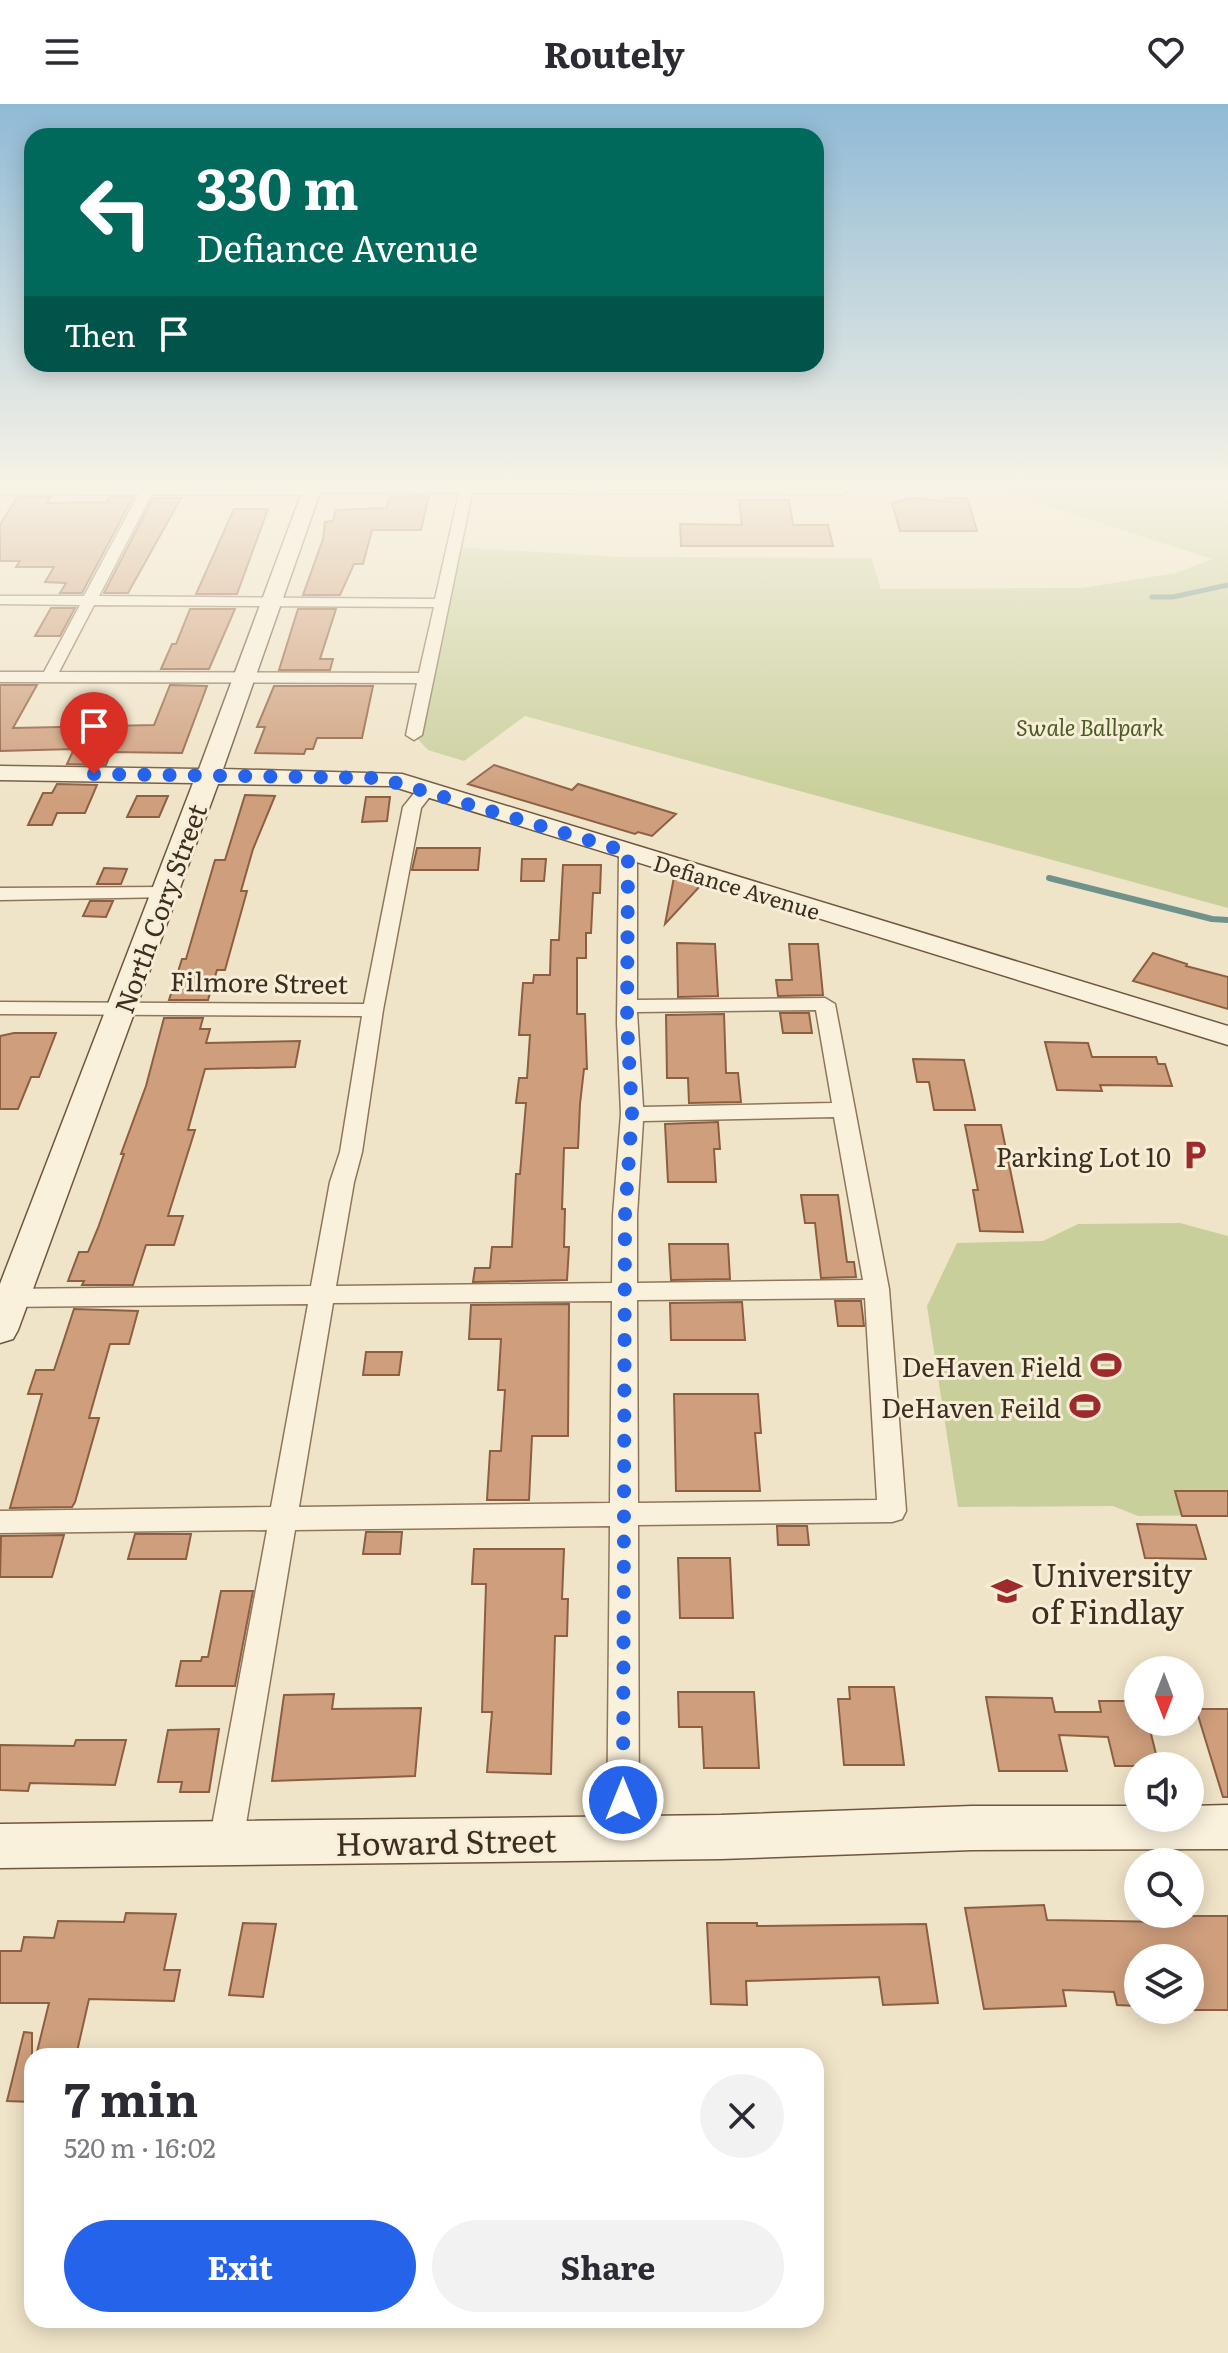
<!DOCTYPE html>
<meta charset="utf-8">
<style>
body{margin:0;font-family:Literata,serif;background:#f2f2f3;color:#2b2b33;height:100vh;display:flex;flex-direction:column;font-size:30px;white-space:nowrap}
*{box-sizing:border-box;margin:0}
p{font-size:26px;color:#7c7c81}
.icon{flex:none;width:44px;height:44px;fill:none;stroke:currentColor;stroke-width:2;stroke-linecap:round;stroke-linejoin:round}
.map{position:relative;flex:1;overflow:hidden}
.side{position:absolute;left:24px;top:1944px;width:800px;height:280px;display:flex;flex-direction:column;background:#fff;border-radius:24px;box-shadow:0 4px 20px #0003}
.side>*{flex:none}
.banner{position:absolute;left:24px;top:24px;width:800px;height:244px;border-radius:24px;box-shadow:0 4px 20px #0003;background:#00695c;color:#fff;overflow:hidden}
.needle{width:52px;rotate:180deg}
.tools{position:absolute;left:1124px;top:1552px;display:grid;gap:16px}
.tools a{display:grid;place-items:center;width:80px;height:80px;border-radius:50%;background:#fff;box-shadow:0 4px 20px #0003;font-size:40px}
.pin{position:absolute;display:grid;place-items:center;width:68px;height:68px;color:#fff;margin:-82px -34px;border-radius:50% 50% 50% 0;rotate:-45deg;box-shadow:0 0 8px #0007}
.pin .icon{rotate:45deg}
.me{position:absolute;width:88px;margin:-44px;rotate:0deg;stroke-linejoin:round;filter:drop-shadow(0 0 6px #0008)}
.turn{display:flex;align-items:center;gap:28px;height:168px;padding:0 40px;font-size:36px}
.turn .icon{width:104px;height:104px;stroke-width:2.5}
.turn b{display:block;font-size:56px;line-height:68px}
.then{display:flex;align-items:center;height:76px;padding:0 40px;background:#0003;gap:16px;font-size:30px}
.round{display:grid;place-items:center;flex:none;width:84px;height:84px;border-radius:42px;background:#f2f2f3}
.overview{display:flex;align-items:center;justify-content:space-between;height:136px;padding:0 40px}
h1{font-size:48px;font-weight:700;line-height:60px}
.cta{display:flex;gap:16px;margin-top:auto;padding:16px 40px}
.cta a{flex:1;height:92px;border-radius:48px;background:#2563eb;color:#fff;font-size:32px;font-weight:700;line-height:92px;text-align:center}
.cta a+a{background:#f2f2f3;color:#2b2b33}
header{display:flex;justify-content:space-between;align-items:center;height:104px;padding:0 40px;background:#fff;font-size:36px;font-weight:700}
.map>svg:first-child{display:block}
</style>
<header><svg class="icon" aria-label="menu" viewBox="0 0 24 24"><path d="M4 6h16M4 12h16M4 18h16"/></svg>Routely<svg class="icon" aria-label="heart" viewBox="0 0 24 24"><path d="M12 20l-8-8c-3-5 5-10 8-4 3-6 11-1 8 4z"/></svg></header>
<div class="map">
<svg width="1228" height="2249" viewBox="0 0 1228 2249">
<rect width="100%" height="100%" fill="#f0e4c8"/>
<path fill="#c9cf9b" d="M314,380h692l70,4 -3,-4h155v424l-703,-192 -61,45 -36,-11 -14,-15 41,-188 167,10 249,1 10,31 201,-1 94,-15 36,-14 -216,-70z
M1180,1119l48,13v279l-90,1 -25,-10 -155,1 -31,-201 30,-63 86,-2 35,-17z"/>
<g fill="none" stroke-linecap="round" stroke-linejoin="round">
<path stroke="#6f938a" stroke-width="5" d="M1152,493h21l55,-12"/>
<path stroke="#6f938a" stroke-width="6" d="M1049,774l163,41 16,1"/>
</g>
<path fill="#cf9f7d" stroke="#8d5f41" stroke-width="2" d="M390,392h39l-8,34h-49l-9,34h-9l-14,31h-37l20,-56 2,-17 8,-1 3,-11 50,-2z
M17,393h34l-4,6 60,-1 3,-5h23l-51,96h-22l6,-10 -21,-1 9,-15h-38l4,-6h-20v-36z
M153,394h28l-53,95h-24z
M913,394l34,3 -1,-3h21l10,33h-77l-8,-28z
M739,396h50l4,25h35l5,21h-152l-1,-22 62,1z
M234,405h34l-31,85h-41z
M51,504h24l-15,28h-25z
M190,505h45l-26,60h-48l11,-25h4z
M298,505h38l-16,50h13l-3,11h-51z
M0,581h37l-24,43 141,-3 16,-40 37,1 -25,67 -71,-1 -5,13 -39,-1 7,-15 -74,2z
M274,582h99l-11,52h-45l-4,11h-7l-2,5 -49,-1 10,-26h-8z
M494,661l78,25 6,-6 98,30 -24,22 -14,-4 -3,2 -167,-50z
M57,680l40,1 -12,28h-28l-5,12h-24l15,-32h9z
M245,691l30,1 -22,53 -12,42h6l-22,79h-8l-9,30h-39l13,-41h4l29,-99h10z
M137,692h31l-9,21h-32z
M366,693h24l-3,24 -25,1z
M417,744h63l-2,22h-66z
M522,755h24l-2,22h-23z
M563,761h38l-1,28h-7l-2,40h-5v25h-9v56h8l2,55h-3l-4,35 -2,44h-14l-2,61h3l-1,38h5l-2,33 -94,2 2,-14h15l2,-21h20l4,-73h4l6,-71h-10l3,-25h8l3,-43h-11l4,-52h10l1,-8h16l1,-35h8z
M104,764l23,1 -6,15h-24z
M674,773l27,8 -36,39z
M90,797h23l-7,16 -23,-1z
M677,839l38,1 3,52 -40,1z
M789,840h29l5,51 -45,1 -2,-16h16z
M1153,849l34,11 -1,2 42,11v32l-95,-28z
M780,909h29l3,20h-29z
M724,910l2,59h12l3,29 -52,1 -1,-25h-21l-1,-63z
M164,914h39l-3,11h10l-4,14 94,-2 -5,26 -90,2 -17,61h7l-27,86h15l-9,29h-28l-13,40h-51l2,-4h-16l11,-29h9l10,-24 26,-74h-3l25,-68z
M14,929h42l-17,44h-8l-13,32h-18v-73z
M1045,938l43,1 4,14h64l2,7h7l7,22 -72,-1 2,6 -45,-1z
M913,955l51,1 11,50h-41l-5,-28h-12z
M718,1018l2,27h-6l2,33h-48l-3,-58z
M965,1021h36l22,107 -43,-1 -7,-41h5z
M801,1091h37l9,67h7l2,15 -35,1 -6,-55h-10z
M669,1140h59l2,35 -59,1z
M835,1197h26l3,25h-26z
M742,1198l3,38h-74l-1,-37z
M569,1200l-1,132h-36l-3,64h-42l3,-49h11l4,-61h-7l3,-51h-32l2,-34z
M74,1205l64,2 -9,33h-19l-21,74h10l-24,84 -3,5 -62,1 32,-114h-14l8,-24h18z
M366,1248h36l-3,23h-36z
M674,1290h84l3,39h-6l5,58h-84z
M1175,1387h53v25h-46z
M1137,1420l59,1 10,34 -61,-1z
M777,1422h30l2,19h-31z
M366,1428h36l-2,22h-37z
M135,1430h56l-5,25h-58z
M64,1431l-12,42h-52l1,-41z
M474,1445h90l-2,50h6l-1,37h-12l-4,138 -64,-2 5,-60h-10l4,-128h-14z
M678,1454h52l3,60h-53z
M221,1487h32l-18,95h-59l5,-25h20l1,-4h6z
M849,1583h45l10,78h-60l-6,-66h12z
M678,1588h76l5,76h-55l-2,-41h-23z
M334,1590l-2,15 89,-1 -6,68 -143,5 12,-86z
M986,1593l66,1 3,14h46l-2,-11h39v21h10l11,44h-44l-7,-29 -49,-2 8,36h-68z
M1196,1605h32v88h-5z
M219,1625l-10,63h-29l2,-10h-24l10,-52z
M76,1636h50l-11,45 -85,-2 -2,8 -28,-1v-45l74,1z
M1044,1801l3,15 123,2 -1,-6h59v94h-38v-52h-52v48l-21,-1 -3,-13 -51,-2 3,16 -82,3 -19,-101z
M126,1809l50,1 -12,56h16l-6,31 -85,-2 -13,57h-40l13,-53h-49v-52h21l3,-14 30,1 4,-17 66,1z
M243,1819l33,1 -13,73 -34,-2z
M707,1819h50v3l169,-2 12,79 -55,2 -4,-28 -133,4 1,24 -36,-1z
M24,1928l8,1v69l-25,-1z"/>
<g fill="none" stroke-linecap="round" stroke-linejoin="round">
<g stroke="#8d765c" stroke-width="3">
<path id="street" d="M144,380h13l-58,112 336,3 24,-106 -152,-1v-6l5,-1 531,1 7,4 -7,4 -371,-1 -50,242 -8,5 -8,-5 11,-52 -417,-1v-10h44l36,-67 -80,-1v-8h84zM94,501l340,2 -15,66 -360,-1z
M426,681l9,5 -14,18 -38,202 -21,142 -8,30 -18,104 276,-3 1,-68 8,-101 -4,-91 2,-171 9,-6 7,2 2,4v148l188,-2 10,6 54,285 17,222 -4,8 -10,3 -254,3 1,313 -4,11 -12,4 -12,-4 -4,-11 3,-312 -315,4 -52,312 -5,11 -12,4 -12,-4 -5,-11 58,-312 -267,3v-22l271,-4 37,-203 -308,3v-18l311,-3 19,-104 10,-30 22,-136 -362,-2v-12l364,2 39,-197 17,-21zM816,906l16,93 -189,4 -6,-95zM834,1013l29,163 -226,3v-68l6,-94zM865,1194l12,202 -239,3 -1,-203zM612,1197l-2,202 -311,4 34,-204z
M166,783l7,2 3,4 -3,4 -173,3v-12z"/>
</g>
<g stroke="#6f573f" stroke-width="3">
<path id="secondary" d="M0,380h323l-100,285 179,5 826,252v19l-837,-259 -173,-2 -200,546 -5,9 -13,4v-59l193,-501 -193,-3v-14l199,3 102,-274 -301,-1z
M1228,1701v44l-256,1 -251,9 -721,9v-44l721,-9 251,-9h166v12h52v-12z"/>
</g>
<use href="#street" fill="#faf1dc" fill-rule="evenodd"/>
<use href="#secondary" fill="#faf1dc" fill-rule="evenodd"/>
</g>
<linearGradient id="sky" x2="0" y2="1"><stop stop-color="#8fbad6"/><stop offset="0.55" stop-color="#f8f3e6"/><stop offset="1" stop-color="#f8f3e6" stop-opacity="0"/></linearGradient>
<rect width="1228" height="695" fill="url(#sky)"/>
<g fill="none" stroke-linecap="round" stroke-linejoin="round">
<path stroke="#2563eb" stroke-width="14" stroke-dasharray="0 25.2" d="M94,670l286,4 248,74 -1,171 5,91 -7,101 -2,585"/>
</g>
<defs>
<g id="parking-bare" transform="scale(2.4)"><path d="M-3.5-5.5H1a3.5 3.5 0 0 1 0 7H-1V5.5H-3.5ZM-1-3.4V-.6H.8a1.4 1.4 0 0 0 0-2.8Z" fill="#9e2a2b" stroke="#f7eed8" stroke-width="2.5" paint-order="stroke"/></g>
<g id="stadium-bare" transform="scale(2.4)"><path d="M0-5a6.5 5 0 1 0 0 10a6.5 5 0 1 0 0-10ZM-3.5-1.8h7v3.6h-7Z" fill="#9e2a2b" stroke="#f7eed8" stroke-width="2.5" paint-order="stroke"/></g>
<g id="university-bare" transform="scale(2.4)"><path d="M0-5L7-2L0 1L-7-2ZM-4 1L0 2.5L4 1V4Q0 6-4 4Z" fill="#9e2a2b" stroke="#f7eed8" stroke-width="2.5" paint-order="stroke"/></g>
</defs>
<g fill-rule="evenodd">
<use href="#parking-bare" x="1195" y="1051"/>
<use href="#stadium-bare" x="1106" y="1261"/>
<use href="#stadium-bare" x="1085" y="1302"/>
<use href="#university-bare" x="1007" y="1487"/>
</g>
<g text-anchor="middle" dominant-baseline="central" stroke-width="6" stroke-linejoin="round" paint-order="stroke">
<g font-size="22" font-style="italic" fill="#4d5a26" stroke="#f7eed8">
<text x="1090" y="622">Swale Ballpark</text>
</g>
<g font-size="22" fill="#3d2e20" stroke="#f7eed8">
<text transform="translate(737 782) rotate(17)">Defiance Avenue</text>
</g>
<g font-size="26" fill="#3d2e20" stroke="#f7eed8">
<text transform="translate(159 804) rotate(-70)">North Cory Street</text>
<text transform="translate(259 877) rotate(1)">Filmore Street</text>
</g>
<g font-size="26" fill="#3d2e20" stroke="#f7eed8" text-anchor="end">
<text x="1171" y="1051">Parking Lot 10</text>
<text x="1082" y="1261">DeHaven Field</text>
<text x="1061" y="1302">DeHaven Feild</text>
</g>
<g font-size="32" fill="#3d2e20" stroke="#f7eed8" text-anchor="start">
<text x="1031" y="1469">University<tspan x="1031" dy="37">of Findlay</tspan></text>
</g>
<g font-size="32" fill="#3d2e20" stroke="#f7eed8">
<text transform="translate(446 1736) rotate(-1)">Howard Street</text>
</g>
</g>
</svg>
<div class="tools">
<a><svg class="needle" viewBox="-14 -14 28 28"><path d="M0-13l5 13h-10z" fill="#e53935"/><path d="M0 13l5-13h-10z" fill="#7c7c81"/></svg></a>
<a><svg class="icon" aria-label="sound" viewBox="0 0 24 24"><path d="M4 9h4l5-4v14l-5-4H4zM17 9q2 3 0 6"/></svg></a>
<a><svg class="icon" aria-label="search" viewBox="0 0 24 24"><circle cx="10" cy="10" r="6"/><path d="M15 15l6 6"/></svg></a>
<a><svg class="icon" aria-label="layers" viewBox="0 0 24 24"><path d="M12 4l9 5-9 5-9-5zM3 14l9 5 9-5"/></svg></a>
</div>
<div class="pin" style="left:94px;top:670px;background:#d93025"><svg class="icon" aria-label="arrive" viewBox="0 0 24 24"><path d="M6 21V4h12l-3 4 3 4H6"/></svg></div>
<svg class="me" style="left:623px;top:1696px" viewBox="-20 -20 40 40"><circle r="17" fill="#2563eb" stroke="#fff" stroke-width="3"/><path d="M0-11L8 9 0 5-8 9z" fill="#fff"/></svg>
<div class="banner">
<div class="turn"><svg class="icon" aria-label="left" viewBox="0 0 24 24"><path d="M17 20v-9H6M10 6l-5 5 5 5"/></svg><div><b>330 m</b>Defiance Avenue</div></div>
<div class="then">Then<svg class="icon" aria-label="arrive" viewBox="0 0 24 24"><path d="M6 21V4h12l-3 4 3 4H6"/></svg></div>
</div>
<section class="side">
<div class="overview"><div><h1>7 min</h1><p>520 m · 16:02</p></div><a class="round"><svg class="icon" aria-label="close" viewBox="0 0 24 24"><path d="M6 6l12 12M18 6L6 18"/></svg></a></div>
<div class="cta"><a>Exit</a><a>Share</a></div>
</section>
</div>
